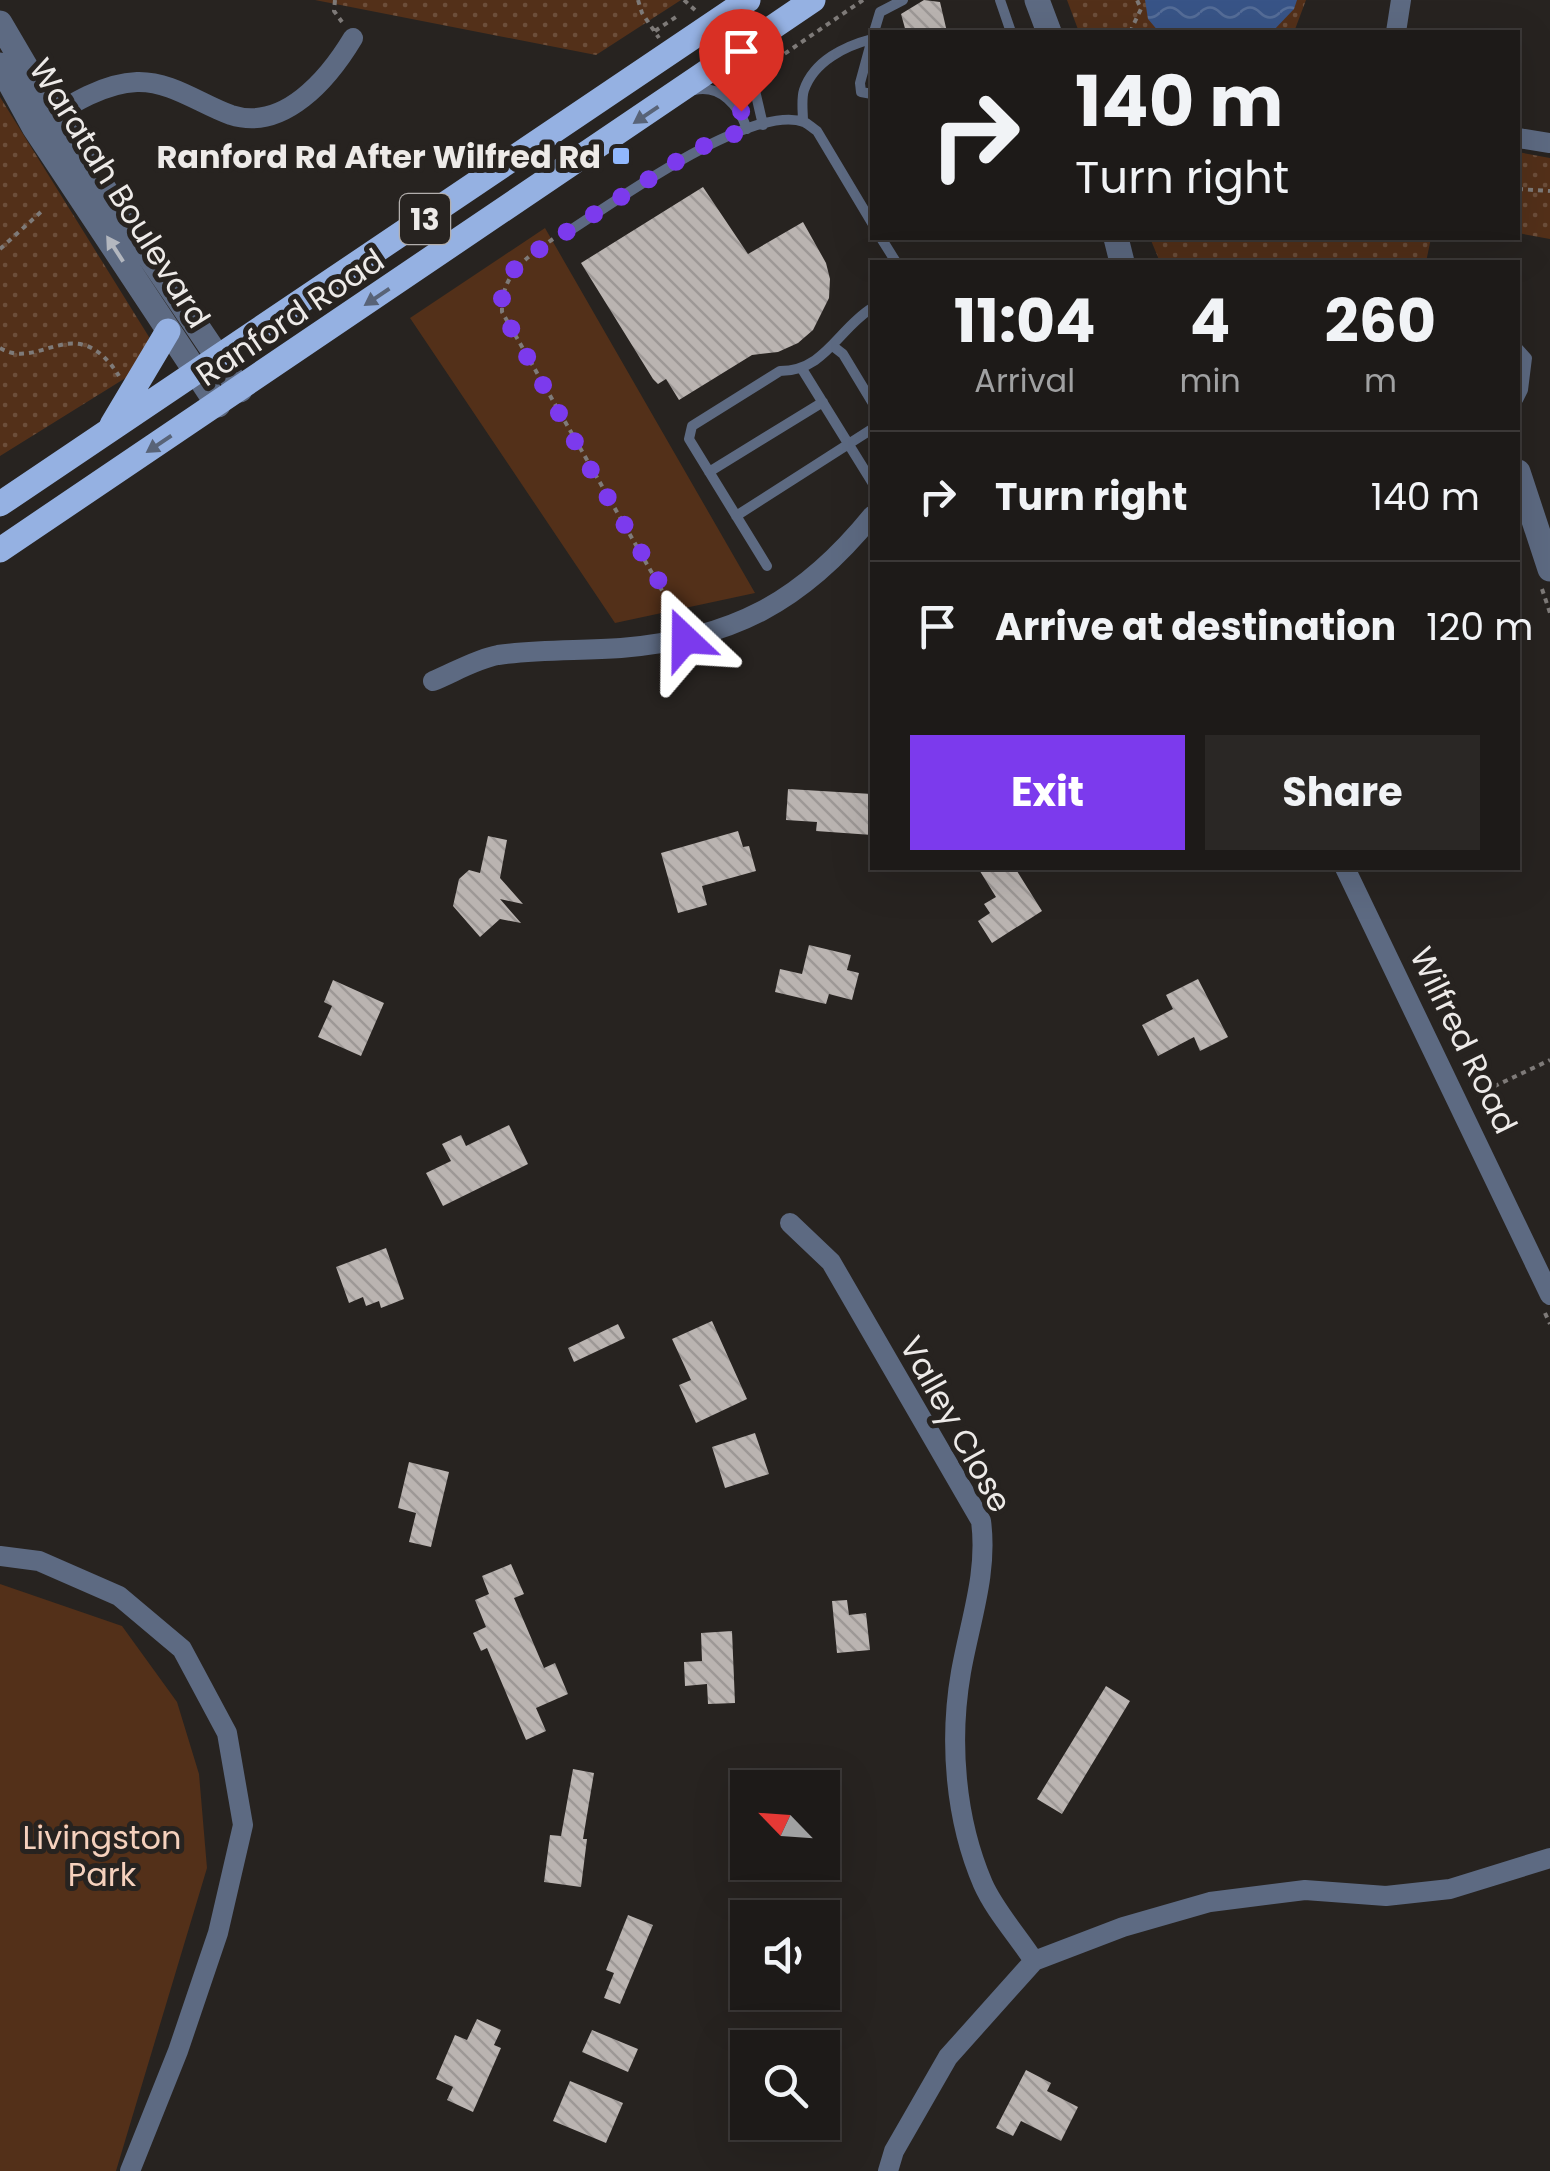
<!DOCTYPE html>
<style>
body{margin:0;font-family:Poppins,sans-serif;background:#2a2725;color:#f1f3f6;height:100vh;display:flex;flex-direction:column;font-size:38px;white-space:nowrap}
*{box-sizing:border-box;margin:0}
p{font-size:32px;color:#a0a1a2}
.icon{flex:none;width:55px;height:55px;fill:none;stroke:currentColor;stroke-width:2;stroke-linecap:round;stroke-linejoin:round}
.map{position:relative;flex:1;overflow:hidden}
.drawer{position:absolute;left:870px;top:260px;width:650px;height:610px;display:flex;flex-direction:column;background:#1d1a18;border-radius:0px;box-shadow:0 10px 40px #0002,0 0 0 2px #3b3837}
.drawer>*{flex:none}
.guide{position:absolute;left:870px;top:30px;width:650px;height:210px;border-radius:0px;box-shadow:0 10px 40px #0002,0 0 0 2px #3b3837;background:#1d1a18;color:#f1f3f6;overflow:hidden}
.needle{width:65px;rotate:295deg}
.tools{position:absolute;left:730px;top:1770px;display:grid;gap:20px}
.tools a{display:grid;place-items:center;width:110px;height:110px;border-radius:0px;background:#1d1a18;box-shadow:0 10px 40px #0002,0 0 0 2px #3b3837;font-size:50px}
.pin{position:absolute;display:grid;place-items:center;width:85px;height:85px;color:#fff;margin:-102px -42px;border-radius:50% 50% 50% 0;rotate:-45deg;box-shadow:0 0 10px #0007}
.pin .icon{rotate:45deg}
.me{position:absolute;width:110px;margin:-55px;rotate:337deg;stroke-linejoin:round;filter:drop-shadow(0 0 8px #0008)}
.turn{display:flex;align-items:center;gap:35px;height:210px;padding:0 40px;font-size:45px}
.turn .icon{width:130px;height:130px;stroke-width:2.5}
.turn b{display:block;font-size:70px;line-height:85px}
.eta{display:flex;justify-content:space-evenly;align-items:center;height:170px;text-align:center}
.eta b{font-size:60px;font-weight:700;line-height:70px}
.button{display:flex;gap:20px;margin-top:auto;padding:20px 40px}
.button a{flex:1;height:115px;border-radius:0px;background:#7c3aed;color:#fff;font-size:40px;font-weight:700;line-height:115px;text-align:center}
.button a+a{background:#2a2725;color:#f1f3f6}
ul{padding:0;list-style:none}
li{display:flex;align-items:center;gap:30px;height:130px;padding:0 40px;border-top:2px solid #3b3837}
li div{flex:1}
li b{display:block;font-size:38px}
li em{font-style:normal}
.map>svg:first-child{display:block}
</style>
<div class="map">
<svg width="1550" height="2171" viewBox="0 0 1550 2171">
<defs>
<pattern id="park-dots" width="8" height="8" patternUnits="userSpaceOnUse" patternTransform="scale(2.5)"><rect width="8" height="8" fill="#533019"/><path d="M2 2h.1M6 6h.1" fill="none" stroke="#6c4e3a" stroke-width="1.8" stroke-linecap="round"/></pattern>
<pattern id="water-waves" width="16" height="10" patternUnits="userSpaceOnUse" patternTransform="scale(2.5)"><rect width="16" height="10" fill="#385487"/><path d="M0 5q4-4 8 0t8 0" fill="none" stroke="#556d98"/></pattern>
<pattern id="building-back-hatch" width="6" height="6" patternUnits="userSpaceOnUse" patternTransform="scale(2.5)"><rect width="6" height="6" fill="#bab4b1"/><path d="M-1 5l2 2M0 0l6 6M5-1l2 2" fill="none" stroke="#9d9896"/></pattern>
</defs>
<rect width="100%" height="100%" fill="#272320"/>
<path fill="#533019" d="M545,228l210,365 -140,30 -205,-305z
M0,1584l122,42 55,76 22,72 8,94 -91,303h-116z"/>
<path fill="url(#park-dots)" d="M315,0h366l-85,55z
M1067,0h239l-12,32h-215z
M0,97l149,240 -9,32 -140,87z
M1518,152l32,6v81l-32,-6z
M1150,238h281l-5,24h-266z"/>
<path fill="url(#water-waves)" d="M1145,0h152l-3,9 -22,23h-113l-11,-13z"/>
<path fill="url(#building-back-hatch)" d="M924,0l16,2 7,30h-41l-5,-18z
M703,187l45,67 55,-32 23,41 4,16 -1,19 -16,32 -15,13 -20,9 -26,3 -73,45 -13,-21 -8,5 -5,-5 -72,-116z
M788,789l84,5v41l-56,-4 1,-9 -31,-2z
M738,831l5,16 6,-1 7,25 -54,15 5,19 -29,8 -17,-60z
M488,836l19,4 -7,38 23,26 -23,-5 21,24 -21,-4 -20,18 -27,-31 6,-27 10,-9 11,3z
M978,868h37l27,43 -50,32 -14,-22 12,-8 -6,-9 12,-7z
M809,945l42,10 -4,15 12,3 -7,27 -23,-6 -3,10 -51,-12 5,-23 22,5z
M1198,979l30,58 -28,14 -6,-14 -36,19 -16,-31 31,-16 -7,-14z
M333,980l51,23 -23,53 -43,-19 14,-31 -8,-4z
M509,1125l19,39 -85,42 -17,-33 25,-12 -9,-17 19,-9 5,11z
M386,1248l18,51 -23,9 -2,-7 -13,5 -3,-9 -14,6 -13,-36z
M712,1321l35,78 -51,24 -17,-38 12,-5 -19,-41z
M618,1324l7,14 -51,24 -6,-14z
M755,1433l14,41 -44,14 -13,-41z
M409,1462l40,10 -18,75 -22,-5 7,-29 -18,-5z
M511,1564l13,30 -10,4 30,70 11,-5 13,31 -32,14 10,23 -20,9 -39,-92 -6,3 -8,-18 13,-6 -11,-27 14,-6 -7,-18z
M847,1600l2,15 17,-2 4,37 -33,3 -5,-52z
M732,1631l3,72 -27,1 -1,-20 -22,2 -1,-24 18,-1 -1,-28z
M1106,1686l24,15 -68,113 -25,-15z
M573,1769l21,4 -11,66h4l-6,48 -37,-5 6,-47 11,1z
M628,1915l25,10 -33,79 -16,-6 10,-25 -8,-3z
M477,2019l24,11 -7,15 7,3 -28,64 -26,-12 6,-13 -17,-8 19,-44 12,5z
M592,2030l46,19 -10,23 -46,-20z
M1026,2070l25,13 -4,8 31,16 -17,34 -40,-20 -8,15 -17,-8z
M570,2081l53,22 -17,40 -53,-22z"/>
<g fill="none" stroke-linecap="round" stroke-linejoin="round">
<path stroke="#7e7a78" stroke-width="4" stroke-dasharray="5 5" stroke-linecap="butt" d="M335,0l-1,11 8,11
M638,0l4,13 17,25
M684,0l11,10
M655,31l21,-14
M1130,32l11,-23 -4,-9
M766,76l8,-15 89,-61
M1518,189l32,2
M553,239c-29,20 -52,36 -51,73l177,308
M0,249l42,-38
M0,348c40,24 76,-40 119,28
M1542,589l8,24
M1476,1095l74,-35
M1545,1313l5,11"/>
<path stroke="#5d6a82" stroke-width="10" d="M1000,0l11,32
M874,32l6,-20 23,-12
M872,39l-12,44 1,9 11,2
M760,46l-10,23 13,56
M694,90c27,-6 45,16 53,39
M803,122c0,-10 -2,-23 1,-32 10,-29 41,-44 68,-51
M566,233c46,-29 184,-130 238,-111 5,2 8,6 13,9l55,92
M881,238l15,24
M834,347l9,7 29,48
M1518,348l9,10 -4,32 -5,10
M802,369l70,113
M709,472l114,-70
M736,516l136,-87
M767,566l-78,-127 3,-13 88,-55c45,0 58,-42 92,-63"/>
<path stroke="#5d6a82" stroke-width="20" d="M1396,32l5,-32
M44,121c27,-17 60,-38 93,-39 34,-1 63,22 94,33 53,17 98,-37 122,-77
M1518,138l32,5
M433,681c20,-8 43,-22 65,-26 40,-6 82,-4 123,-7 111,-9 181,-46 251,-132
M1345,868l205,427
M790,1223l41,39 150,259c7,52 -11,100 -20,151 -12,69 -6,147 22,212 12,27 35,52 51,77
M0,1556l39,5 80,35 63,53 45,84 16,92 -25,108 -40,118 -48,120
M888,2171l6,-20 54,-94 86,-96 89,-34 87,-25 95,-12 81,6 64,-7 100,-31"/>
<path stroke="#5d6a82" stroke-width="25" d="M1037,0l12,32
M0,23l54,92 186,275
M0,65l34,62 184,278
M1116,238l6,24
M1518,472l32,97"/>
<path stroke="#95b1e2" stroke-width="25" d="M112,425l56,-94
M0,504l748,-504
M0,550l813,-550"/>
</g>
<defs><path id="oneway-solid" d="M-6-.8H1V-3.2L6.5 0L1 3.2V.8H-6Z" transform="scale(2.5)"/></defs>
<g fill="#586377">
<use href="#oneway-solid" transform="translate(646 115) rotate(146)"/>
<use href="#oneway-solid" transform="translate(377 297) rotate(146)"/>
<use href="#oneway-solid" transform="translate(159 444) rotate(146)"/>
</g>
<use fill="#b3b7bf" href="#oneway-solid" transform="translate(115 249) rotate(-123)"/>
<g fill="none" stroke-linecap="round" stroke-linejoin="round">
<path stroke="#7c3aed" stroke-width="18" stroke-dasharray="0 32.4" d="M685,639l-17,-43 -77,-126 -89,-158v-18l8,-20 14,-15 172,-110 51,-20 -6,-18"/>
</g>
<rect fill="#91b8fd" stroke="#272320" stroke-width="4" x="611" y="146" width="20" height="20" rx="5"/>
<g text-anchor="middle" dominant-baseline="central" stroke-width="10" stroke-linejoin="round" paint-order="stroke">
<rect fill="#272320" stroke="#b2aeac" stroke-width="2.5" x="400" y="194" width="50" height="50" rx="8"/>
<g font-size="30" font-weight="bold" fill="#edeae8">
<text x="425" y="219">13</text>
</g>
<g font-size="32" font-weight="bold" fill="#edeae8" stroke="#272320" text-anchor="end">
<text x="601" y="156">Ranford Rd After Wilfred Rd</text>
</g>
<g font-size="32" fill="#edeae8" stroke="#272320">
<text transform="translate(120 193) rotate(58)">Waratah Boulevard</text>
<text transform="translate(290 317) rotate(-34)">Ranford Road</text>
<text transform="translate(1464 1040) rotate(64)">Wilfred Road</text>
<text transform="translate(956 1424) rotate(61)">Valley Close</text>
</g>
<g font-size="32" fill="#f5d1bd" stroke="#272320">
<text x="102" y="1837">Livingston<tspan x="102" dy="37">Park</tspan></text>
</g>
</g>
</svg>
<div class="tools">
<a><svg class="needle" viewBox="-14 -14 28 28"><path d="M0-13l5 13h-10z" fill="#e53935"/><path d="M0 13l5-13h-10z" fill="#a0a1a2"/></svg></a>
<a><svg class="icon" aria-label="sound" viewBox="0 0 24 24"><path d="M4 9h4l5-4v14l-5-4H4zM17 9q2 3 0 6"/></svg></a>
<a><svg class="icon" aria-label="search" viewBox="0 0 24 24"><circle cx="10" cy="10" r="6"/><path d="M15 15l6 6"/></svg></a>
</div>
<div class="pin" style="left:741px;top:111px;background:#d93025"><svg class="icon" aria-label="arrive" viewBox="0 0 24 24"><path d="M6 21V4h12l-3 4 3 4H6"/></svg></div>
<svg class="me" style="left:685px;top:639px" viewBox="-20 -20 40 40"><path d="M0-17L14 15 0 8-14 15z" fill="#7c3aed" stroke="#fff" stroke-width="4"/></svg>
<div class="guide">
<div class="turn"><svg class="icon" aria-label="right" viewBox="0 0 24 24"><path d="M7 20v-9h11M14 6l5 5-5 5"/></svg><div><b>140 m</b>Turn right</div></div>
</div>
<section class="drawer">
<div class="eta">
<div><b>11:04</b><p>Arrival</p></div>
<div><b>4</b><p>min</p></div>
<div><b>260</b><p>m</p></div>
</div>
<ul>
<li><svg class="icon" aria-label="right" viewBox="0 0 24 24"><path d="M7 20v-9h11M14 6l5 5-5 5"/></svg><div><b>Turn right</b></div><em>140 m</em></li>
<li><svg class="icon" aria-label="arrive" viewBox="0 0 24 24"><path d="M6 21V4h12l-3 4 3 4H6"/></svg><div><b>Arrive at destination</b></div><em>120 m</em></li>
</ul>
<div class="button"><a>Exit</a><a>Share</a></div>
</section>
</div>
